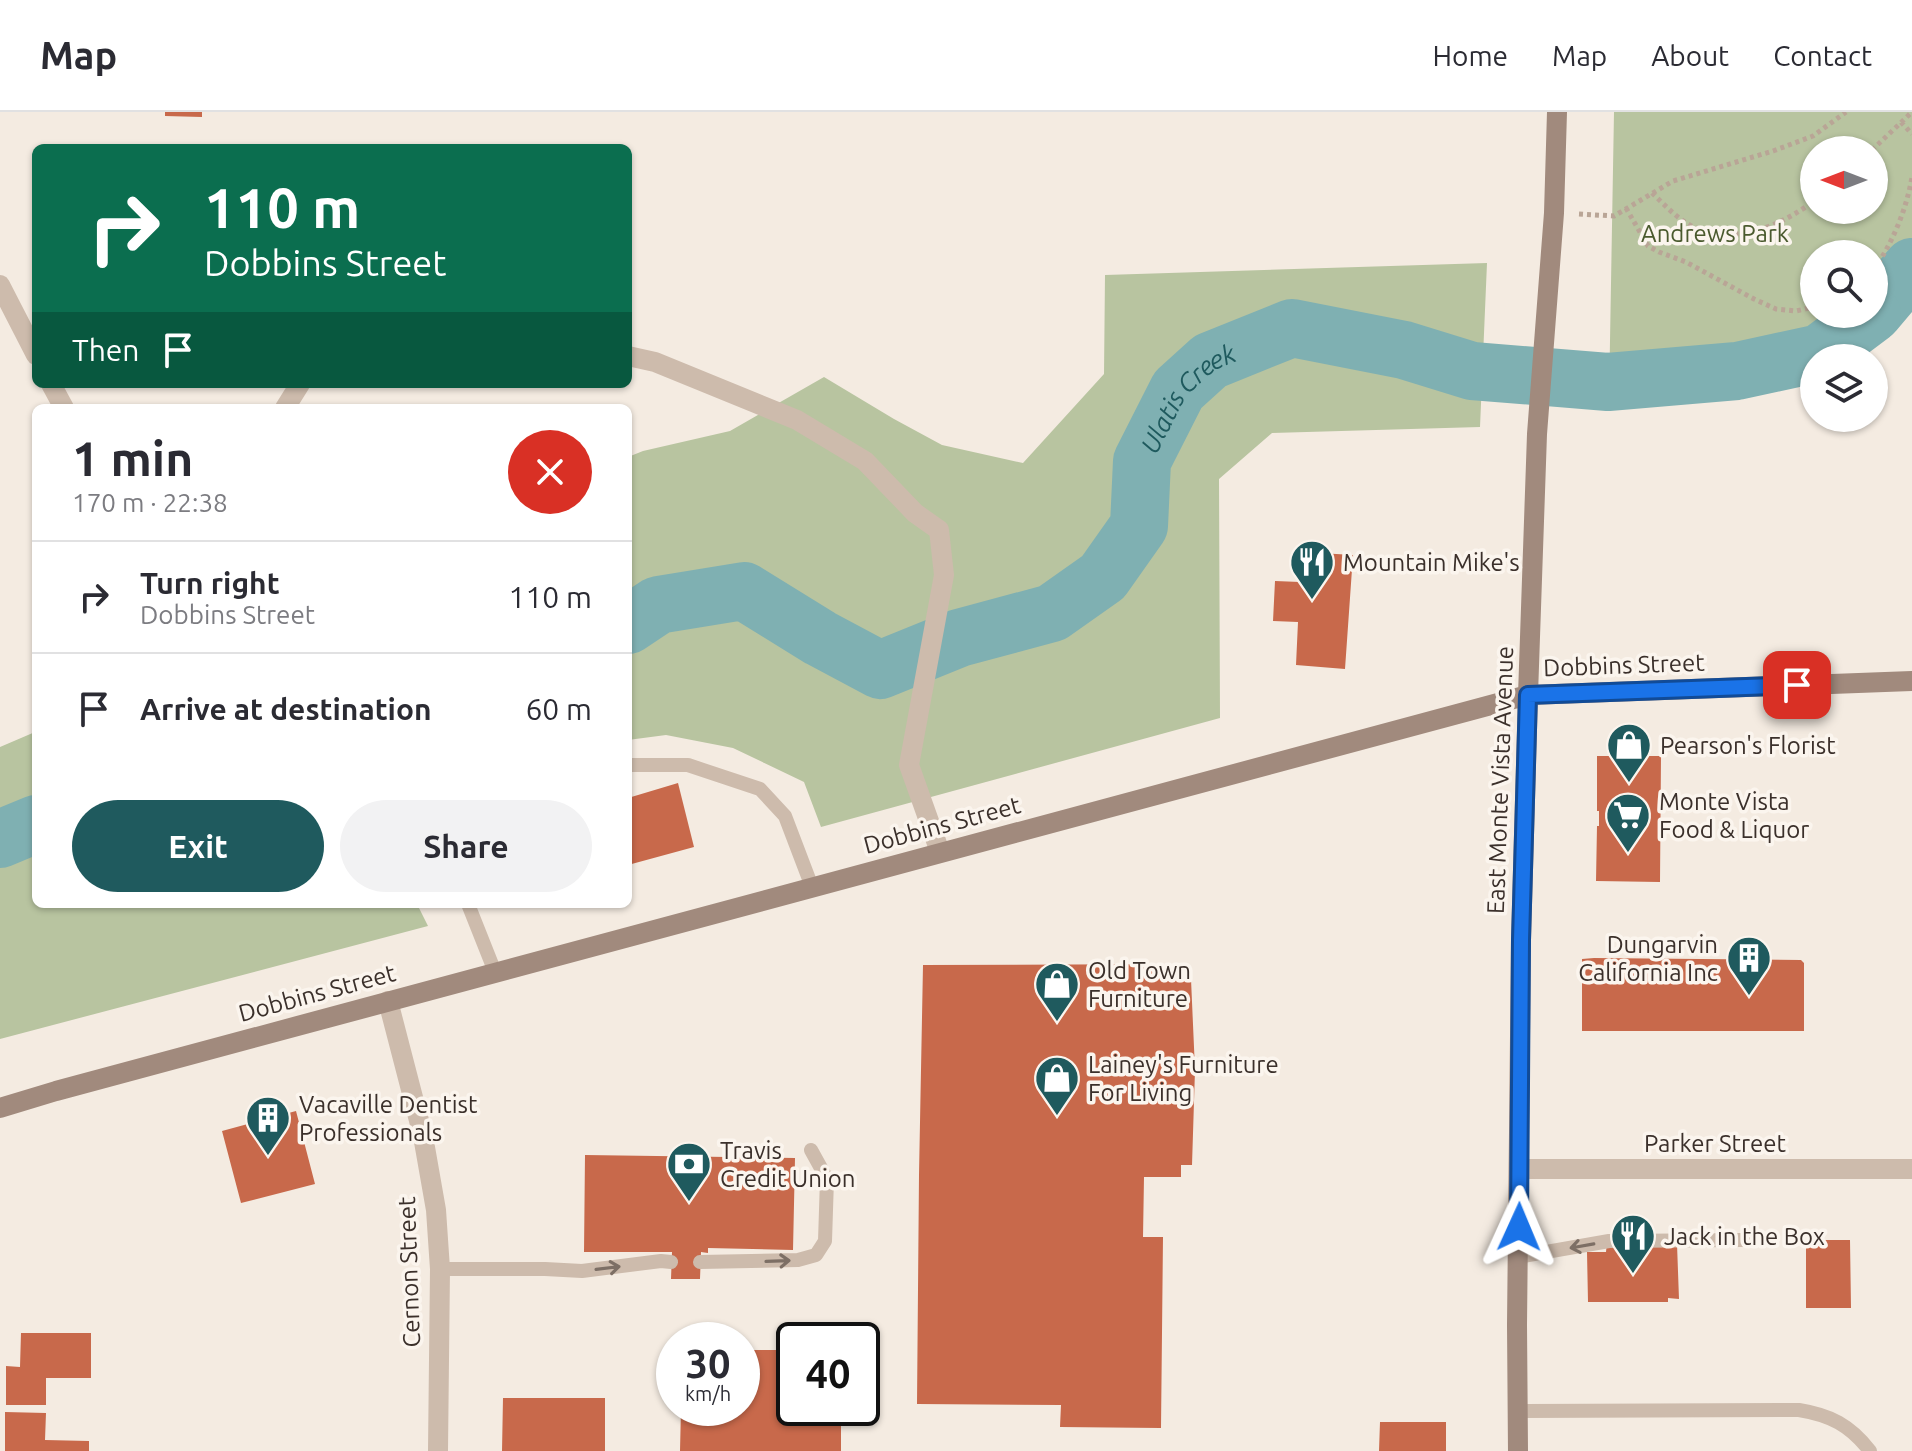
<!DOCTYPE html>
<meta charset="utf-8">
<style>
body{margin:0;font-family:Ubuntu,sans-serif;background:#f2f2f3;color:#2b2b33;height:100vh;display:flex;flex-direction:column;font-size:30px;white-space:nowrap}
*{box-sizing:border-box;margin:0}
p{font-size:26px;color:#7c7c81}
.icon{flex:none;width:44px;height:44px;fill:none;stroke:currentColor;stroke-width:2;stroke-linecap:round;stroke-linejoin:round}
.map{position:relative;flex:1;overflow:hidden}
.drawer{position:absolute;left:32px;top:292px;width:600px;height:504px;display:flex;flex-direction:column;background:#fff;border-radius:12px;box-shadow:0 2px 6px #0004}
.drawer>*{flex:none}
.banner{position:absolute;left:32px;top:32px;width:600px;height:244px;border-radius:12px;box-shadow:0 2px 6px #0004;background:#0b6e4f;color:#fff;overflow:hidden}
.needle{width:52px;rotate:270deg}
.tools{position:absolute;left:1800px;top:24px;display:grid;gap:16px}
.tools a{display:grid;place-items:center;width:88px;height:88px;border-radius:50%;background:#fff;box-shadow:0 2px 6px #0004;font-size:40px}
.speed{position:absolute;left:656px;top:1210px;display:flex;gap:16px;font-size:40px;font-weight:700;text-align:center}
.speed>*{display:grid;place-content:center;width:104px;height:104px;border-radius:50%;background:#fff;box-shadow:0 2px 6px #0004;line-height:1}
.speed small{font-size:20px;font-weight:400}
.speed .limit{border:4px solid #111;border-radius:12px;background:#fff;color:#111}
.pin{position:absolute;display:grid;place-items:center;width:68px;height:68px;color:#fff;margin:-34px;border-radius:16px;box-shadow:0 4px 12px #0006}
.me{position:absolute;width:88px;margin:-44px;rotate:1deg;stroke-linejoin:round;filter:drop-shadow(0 0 6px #0008)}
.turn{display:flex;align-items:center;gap:28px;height:168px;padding:0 40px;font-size:36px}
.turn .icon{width:104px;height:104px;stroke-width:2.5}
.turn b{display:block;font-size:56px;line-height:68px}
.then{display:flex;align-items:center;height:76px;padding:0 40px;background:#0003;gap:16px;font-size:30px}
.round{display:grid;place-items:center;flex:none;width:84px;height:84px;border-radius:42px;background:#f2f2f3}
.headline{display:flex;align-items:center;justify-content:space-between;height:136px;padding:0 40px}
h1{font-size:48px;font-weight:700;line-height:60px}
.cta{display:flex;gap:16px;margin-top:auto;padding:16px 40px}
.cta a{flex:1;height:92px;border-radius:48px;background:#1f5a5e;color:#fff;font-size:32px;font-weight:700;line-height:92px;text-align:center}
.cta a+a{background:#f2f2f3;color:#2b2b33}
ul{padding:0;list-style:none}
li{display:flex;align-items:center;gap:24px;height:112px;padding:0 40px;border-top:2px solid #e1e1e2}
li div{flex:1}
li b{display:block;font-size:30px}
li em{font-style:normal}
header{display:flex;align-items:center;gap:48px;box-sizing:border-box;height:112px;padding:0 40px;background:#fff;border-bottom:2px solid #e1e1e2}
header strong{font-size:38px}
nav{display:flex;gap:44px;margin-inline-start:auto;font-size:28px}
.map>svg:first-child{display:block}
</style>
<header>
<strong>Map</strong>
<nav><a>Home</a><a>Map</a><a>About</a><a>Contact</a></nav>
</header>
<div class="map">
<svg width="1912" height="1339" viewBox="0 0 1912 1339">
<rect width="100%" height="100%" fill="#f4ebe1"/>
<path fill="#b8c4a0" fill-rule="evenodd" d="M1614,0h298v177l-22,28 -55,41h-21v11l-77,18 -128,11zM1814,38h60v60h-60zM1814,142h60v60h-60z
M1487,151l-7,164 -208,6 -53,46 1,239 -399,109 -17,-45 -71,-34 -67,-13 -38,5v-283l15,-6 87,-20 94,-54 70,42 48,26 81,18 81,-89 1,-99z
M35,620l1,172h381l11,22 -428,113v-292z"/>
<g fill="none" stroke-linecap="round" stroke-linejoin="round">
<g stroke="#7fb0b2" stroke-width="58">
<path d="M1874,200l38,-45"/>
<path id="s1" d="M628,513l30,-20 86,-14 76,47 60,32 79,-32 93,-25 51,-36 36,-51 3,-65 36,-71 32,-29 82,-33 112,22 68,21 136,11 129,-11 83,-18 52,-39"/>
<path d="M0,727l36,-15"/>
</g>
</g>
<path fill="#c8694b" d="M165,0h37v5l-37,-1z
M1303,440l50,3 -8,114 -49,-4 2,-43 -25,-1 2,-40 25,1z
M1597,644h64l-1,126 -64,-1 1,-55h2v-15h-2z
M678,671l16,64 -66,18v-67z
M1594,846l207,2 3,3v68h-222v-72z
M1183,852v15h8l4,91 -3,95h-11v12h-37l-1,60h20l-2,191 -101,-1 1,-22 -144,-1 2,-229 4,-210z
M296,999l19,73 -74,19 -19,-72z
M585,1043l210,3 -2,92 -85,-2v5l-7,-1 -1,27h-29l1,-27h-88z
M1806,1128h44l1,68h-45z
M1607,1130l70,2 2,55 -11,-1v4h-80l-1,-50h19z
M21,1221h70v45h-45v27h-40v-39l14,1z
M742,1238h52v58h47v43h-161l1,-43h61z
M503,1286h102v53h-103z
M5,1300l41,1 -1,27 44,1v10h-84z
M1380,1310h66v29h-67z"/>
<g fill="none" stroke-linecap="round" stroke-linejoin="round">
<path stroke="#b9a596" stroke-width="5" stroke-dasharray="4 4" stroke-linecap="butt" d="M1901,10l11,12
M1872,38l40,-38
M1652,81c14,13 27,28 44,35 40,17 86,-3 118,-27
M1626,96l22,38 11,6 27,10 68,37 22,10 20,2 18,-4
M1579,102l35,2 59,-35 100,-30 40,-15 33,-24
M1874,158c19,-29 32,-59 38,-93"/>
<path stroke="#cdbbac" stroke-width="14" d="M628,653h60l72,24 25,27 27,71
M468,792l27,68
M1518,1145l91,-16 134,-1
M700,1150l98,-2 18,-5 9,-14 2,-62 -16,-29
M440,1157h105l37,2 79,-10 10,1
M1517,1299l282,-1c31,5 51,15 71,41"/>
<path stroke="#cdbbac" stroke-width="20" d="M0,173l36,70
M628,244l27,6 142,58 68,41 50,52 24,17 5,45 -35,190 31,87
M51,272l13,24
M285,296l15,-24
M388,889l35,135 13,74 4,59 -2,182
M1519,1057h393"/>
<path stroke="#a18a7d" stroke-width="20" d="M0,996l56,-17 1472,-396 384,-14
M1518,1339l-1,-126 4,-385 7,-245 9,-261 17,-221 3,-101"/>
</g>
<defs><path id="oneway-shaft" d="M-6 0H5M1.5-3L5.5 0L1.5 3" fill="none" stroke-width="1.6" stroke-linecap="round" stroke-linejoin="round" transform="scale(2)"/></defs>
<g stroke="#7d6f65">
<use href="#oneway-shaft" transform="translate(1582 1134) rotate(170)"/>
<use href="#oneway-shaft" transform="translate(778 1149) rotate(-2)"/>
<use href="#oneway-shaft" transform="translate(608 1156) rotate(-7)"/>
</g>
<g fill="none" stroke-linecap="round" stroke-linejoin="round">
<g stroke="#114b97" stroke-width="20">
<path id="route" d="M1519,1115l2,-287 7,-245 269,-10"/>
</g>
<use href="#route" stroke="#1a73e8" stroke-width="14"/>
</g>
<defs>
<g id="restaurant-pin" transform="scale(2.3)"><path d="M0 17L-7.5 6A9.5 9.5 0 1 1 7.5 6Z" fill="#1f5a5e" stroke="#fbf5ee"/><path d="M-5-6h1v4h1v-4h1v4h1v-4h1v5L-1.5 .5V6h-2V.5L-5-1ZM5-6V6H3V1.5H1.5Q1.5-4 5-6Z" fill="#fff"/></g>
<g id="shop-pin" transform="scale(2.3)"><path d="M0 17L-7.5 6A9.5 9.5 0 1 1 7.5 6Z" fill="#1f5a5e" stroke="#fbf5ee"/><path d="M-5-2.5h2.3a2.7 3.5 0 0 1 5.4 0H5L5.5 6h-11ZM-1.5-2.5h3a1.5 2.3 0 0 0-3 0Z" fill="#fff"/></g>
<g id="supermarket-pin" transform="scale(2.3)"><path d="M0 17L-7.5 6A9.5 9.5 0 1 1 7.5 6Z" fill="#1f5a5e" stroke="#fbf5ee"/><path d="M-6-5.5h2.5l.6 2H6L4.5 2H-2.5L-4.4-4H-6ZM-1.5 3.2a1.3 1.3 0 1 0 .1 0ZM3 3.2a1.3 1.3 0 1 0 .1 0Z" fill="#fff"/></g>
<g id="building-pin" transform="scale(2.3)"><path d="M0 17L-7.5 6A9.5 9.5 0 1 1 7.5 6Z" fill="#1f5a5e" stroke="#fbf5ee"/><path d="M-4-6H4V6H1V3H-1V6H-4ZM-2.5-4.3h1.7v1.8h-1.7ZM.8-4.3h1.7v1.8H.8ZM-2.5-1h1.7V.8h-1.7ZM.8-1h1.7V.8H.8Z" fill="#fff"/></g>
<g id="bank-pin" transform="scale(2.3)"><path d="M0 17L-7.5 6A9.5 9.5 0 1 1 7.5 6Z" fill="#1f5a5e" stroke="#fbf5ee"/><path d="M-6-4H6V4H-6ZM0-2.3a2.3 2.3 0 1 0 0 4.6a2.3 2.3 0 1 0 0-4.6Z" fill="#fff"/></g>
</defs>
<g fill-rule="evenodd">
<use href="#restaurant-pin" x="1312" y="450"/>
<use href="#shop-pin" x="1629" y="633"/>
<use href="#supermarket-pin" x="1628" y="703"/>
<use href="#building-pin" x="1749" y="846"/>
<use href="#shop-pin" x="1057" y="872"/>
<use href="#shop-pin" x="1057" y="966"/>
<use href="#building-pin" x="268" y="1006"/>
<use href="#bank-pin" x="689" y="1052"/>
<use href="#restaurant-pin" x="1633" y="1124"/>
</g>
<g text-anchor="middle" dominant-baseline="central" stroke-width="7" stroke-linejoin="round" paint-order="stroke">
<g font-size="24" fill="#4a5a2e" stroke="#fbf5ee">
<text x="1715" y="121">Andrews Park</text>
</g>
<g font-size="24" fill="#3b302b" stroke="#fbf5ee" text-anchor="start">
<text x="1343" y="450">Mountain Mike's</text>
<text x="1660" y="633">Pearson's Florist</text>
<text x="1659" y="689">Monte Vista<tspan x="1659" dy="28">Food &amp; Liquor</tspan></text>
<text x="1718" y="832" text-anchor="end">Dungarvin<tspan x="1718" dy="28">California Inc</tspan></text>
<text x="1088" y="858">Old Town<tspan x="1088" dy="28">Furniture</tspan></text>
<text x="1088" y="952">Lainey's Furniture<tspan x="1088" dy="28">For Living</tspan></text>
<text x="299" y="992">Vacaville Dentist<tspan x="299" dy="28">Professionals</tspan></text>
<text x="720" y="1038">Travis<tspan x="720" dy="28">Credit Union</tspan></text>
<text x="1664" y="1124">Jack in the Box</text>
</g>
<g font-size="24" fill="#3b302b" stroke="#fbf5ee">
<text transform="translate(1624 553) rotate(-2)">Dobbins Street</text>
<text transform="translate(1500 668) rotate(-88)">East Monte Vista Avenue</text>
<text transform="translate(942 713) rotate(-15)">Dobbins Street</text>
<text transform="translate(317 881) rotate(-15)">Dobbins Street</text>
<text x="1715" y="1031">Parker Street</text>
<text transform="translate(409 1160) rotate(-92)">Cernon Street</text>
</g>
<g font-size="26" font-style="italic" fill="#1f5a5e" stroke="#fbf5ee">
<text stroke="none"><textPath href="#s1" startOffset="732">Ulatis Creek</textPath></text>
</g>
</g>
</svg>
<div class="tools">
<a><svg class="needle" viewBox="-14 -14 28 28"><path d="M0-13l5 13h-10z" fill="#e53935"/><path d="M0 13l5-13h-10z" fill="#7c7c81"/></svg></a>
<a><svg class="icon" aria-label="search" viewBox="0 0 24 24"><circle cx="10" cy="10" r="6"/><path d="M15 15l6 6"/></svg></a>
<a><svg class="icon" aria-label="layers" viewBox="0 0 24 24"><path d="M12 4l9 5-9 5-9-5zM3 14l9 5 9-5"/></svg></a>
</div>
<div class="speed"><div>30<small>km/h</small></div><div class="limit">40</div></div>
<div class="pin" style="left:1797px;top:573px;background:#d93025"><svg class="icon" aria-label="arrive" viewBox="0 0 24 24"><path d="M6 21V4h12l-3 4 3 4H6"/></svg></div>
<svg class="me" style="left:1519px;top:1115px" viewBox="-20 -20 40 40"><path d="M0-17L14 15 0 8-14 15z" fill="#1a73e8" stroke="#fff" stroke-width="4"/></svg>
<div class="banner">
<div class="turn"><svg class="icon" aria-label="right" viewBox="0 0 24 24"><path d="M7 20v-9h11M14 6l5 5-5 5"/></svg><div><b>110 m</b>Dobbins Street</div></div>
<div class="then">Then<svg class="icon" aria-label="arrive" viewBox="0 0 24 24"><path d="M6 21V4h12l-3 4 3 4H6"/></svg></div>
</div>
<section class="drawer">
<div class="headline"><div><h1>1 min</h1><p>170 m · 22:38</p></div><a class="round" style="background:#d93025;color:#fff"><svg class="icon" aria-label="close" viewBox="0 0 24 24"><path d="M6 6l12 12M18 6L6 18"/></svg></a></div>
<ul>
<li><svg class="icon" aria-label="right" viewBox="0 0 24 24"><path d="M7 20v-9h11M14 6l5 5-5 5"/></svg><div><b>Turn right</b><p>Dobbins Street</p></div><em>110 m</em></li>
<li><svg class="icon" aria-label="arrive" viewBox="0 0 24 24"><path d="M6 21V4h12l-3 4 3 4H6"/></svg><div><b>Arrive at destination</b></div><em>60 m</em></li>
</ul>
<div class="cta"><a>Exit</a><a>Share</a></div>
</section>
</div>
